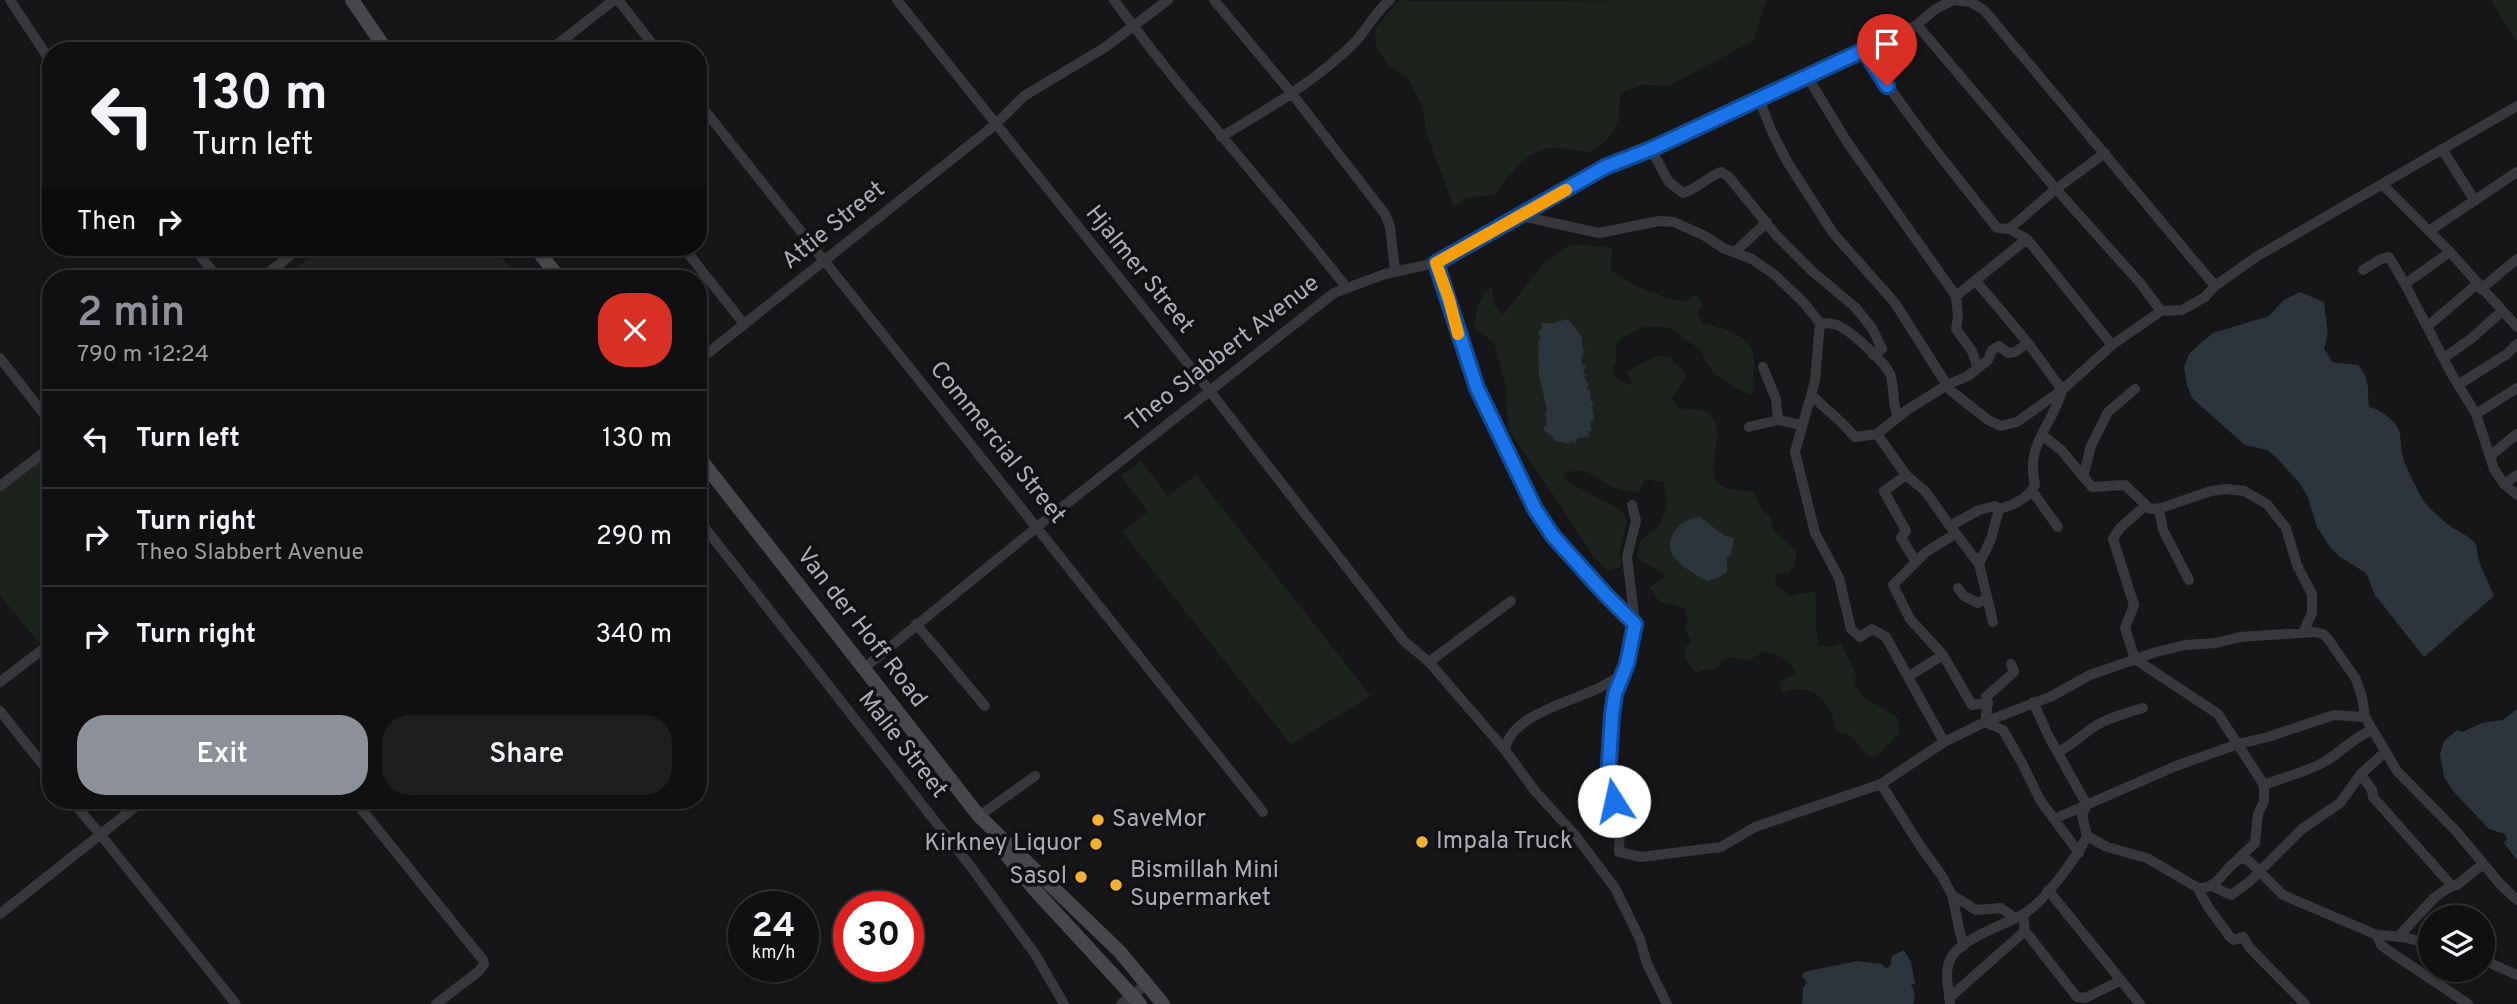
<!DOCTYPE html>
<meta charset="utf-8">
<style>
body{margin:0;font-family:Overpass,sans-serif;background:#1e1e20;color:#f1f3f6;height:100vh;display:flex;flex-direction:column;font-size:26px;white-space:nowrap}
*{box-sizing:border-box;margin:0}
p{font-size:23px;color:#9c9d9f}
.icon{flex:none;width:38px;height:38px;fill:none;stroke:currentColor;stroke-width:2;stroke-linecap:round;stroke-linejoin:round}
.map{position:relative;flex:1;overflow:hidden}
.details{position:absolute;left:42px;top:270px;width:665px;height:539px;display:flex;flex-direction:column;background:#101012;border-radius:28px;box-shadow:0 2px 5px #0004,0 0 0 2px #303032}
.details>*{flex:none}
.top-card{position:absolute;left:42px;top:42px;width:665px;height:214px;border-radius:28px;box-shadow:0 2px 5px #0004,0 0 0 2px #303032;background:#101012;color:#f1f3f6;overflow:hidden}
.tools{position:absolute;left:2418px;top:905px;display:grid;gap:14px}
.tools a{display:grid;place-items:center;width:77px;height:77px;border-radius:50%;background:#101012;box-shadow:0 2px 5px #0004,0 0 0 2px #303032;font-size:35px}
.speed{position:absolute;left:728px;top:891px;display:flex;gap:14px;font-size:35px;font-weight:700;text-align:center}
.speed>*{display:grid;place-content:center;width:91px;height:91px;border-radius:50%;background:#101012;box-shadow:0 2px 5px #0004,0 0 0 2px #303032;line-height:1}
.speed small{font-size:18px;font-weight:400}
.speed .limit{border:10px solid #d22;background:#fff;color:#111}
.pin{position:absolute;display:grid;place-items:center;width:60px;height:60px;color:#fff;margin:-72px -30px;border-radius:50% 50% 50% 0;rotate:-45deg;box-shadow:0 0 7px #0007}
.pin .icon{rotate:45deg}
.me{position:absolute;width:77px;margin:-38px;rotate:350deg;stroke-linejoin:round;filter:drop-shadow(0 0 5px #0008)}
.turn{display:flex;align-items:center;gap:24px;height:147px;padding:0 35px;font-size:32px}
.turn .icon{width:91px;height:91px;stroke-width:2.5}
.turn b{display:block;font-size:49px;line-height:60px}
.then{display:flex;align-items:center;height:66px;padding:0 35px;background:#0003;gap:14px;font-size:26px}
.round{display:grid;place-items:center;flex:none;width:74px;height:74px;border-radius:28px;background:#1e1e20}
.overview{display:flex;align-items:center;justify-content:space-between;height:119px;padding:0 35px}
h1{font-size:42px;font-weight:600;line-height:52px;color:#8c9099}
.action{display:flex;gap:14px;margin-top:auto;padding:14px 35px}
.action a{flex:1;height:80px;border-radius:28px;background:#8c9099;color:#fff;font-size:28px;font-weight:600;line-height:80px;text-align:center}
.action a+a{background:#1e1e20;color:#f1f3f6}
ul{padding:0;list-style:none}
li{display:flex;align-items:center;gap:21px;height:98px;padding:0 35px;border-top:2px solid #303032}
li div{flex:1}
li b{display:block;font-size:26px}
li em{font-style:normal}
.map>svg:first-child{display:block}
</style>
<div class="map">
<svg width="2517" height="1004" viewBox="0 0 2517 1004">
<rect width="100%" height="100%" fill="#161618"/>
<path fill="#222225" d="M321,247h172l25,31h-233z"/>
<path fill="#1c231d" d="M1399,0l13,1 354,-1 -13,41 -85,45 -27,-1 -21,8c-1,35 -1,38 -29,59 -12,0 -23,-4 -34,-4 -29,-2 -46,25 -61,46l-29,4 -13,9 -27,-73 -5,-28 -14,-28 -21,-14 -11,-17 -1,-18z
M2491,0h26v42z
M1573,244l39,4 -1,22c15,14 54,29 74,32l8,-7 5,1 5,9 -5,8 4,10c16,3 48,13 51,31 3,13 -2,25 1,40h-6l-13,-7 -20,-13 -8,-10 -6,-14 -32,-22 -25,-2 -23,12 -5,6v16l-4,12 8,9 12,4 -5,-14 30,-15 12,1 18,17 -15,24c10,22 29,2 41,20 13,19 -11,56 8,68 8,4 24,4 33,6l7,17 9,8 3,13 24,22 -3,14 -6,7 -12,1 -1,10 14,12 26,-5c3,18 -1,37 4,54l9,2 13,-3 16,32 -3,8 11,14 32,19 2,16 -19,20 -10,5 -19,-22 -15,-5c-4,-30 -23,-49 -53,-39l-4,-6 2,-5 16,-8c-8,-14 -16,-17 -32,-22l-16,9 -21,-3 -15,14 -8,-2 -9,3c-8,-8 -12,-14 -11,-25l7,-4 -7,-13 3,-10 -3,-12 -26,-7 -10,-15 10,-4 5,-6c-7,-11 -19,-10 -27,-19l3,-15 21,-19 6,-19 -3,-22 -20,-3 -5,13c-7,-1 -17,-1 -23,-4 -21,-8 -27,-24 -53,-14l4,8 54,28 6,11 -7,28 1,17 -12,5 -16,-15 -38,-59 -47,-67 -2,-44 -12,-43 -19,-15c0,-18 3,-30 17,-42l2,19 9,10 43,-54z
M51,452v185l-10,8 -41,-50v-103z
M1141,461l27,35 28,-21 175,221 -80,48 -169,-212 26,-20 -27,-36z"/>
<path fill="#2c353c" d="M2300,292l24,10c1,16 7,31 0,46l8,14 26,3c13,14 9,26 11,42 11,2 29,15 31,27 1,9 1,17 4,27 5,12 12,27 19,39 3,5 21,22 27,26 8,6 21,10 26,19 2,5 1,12 3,16 4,12 11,23 15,35l-70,61 -49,-62 -9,-22 -26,-16 -10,-10 -13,-20 -9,-29 -7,-13 -25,-28 -9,-7 -22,-5 -43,-38 -10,-9 -5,-13 -3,-18 5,-13 13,-12 11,-9 56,-17 15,-16z
M1568,319l14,18v12h3l-4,10 1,6 4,1 -3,6 4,3 -3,2 5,8 -3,4 4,1 1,11 3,1 -3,5c4,5 1,8 3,14l-4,2 2,8h-4l1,6 -11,1 -4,5 -2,-2 -4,3 -4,-2h-8l-2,-4 -10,-8v-3l3,-2 -2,-13 2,-2 -8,-35 -1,-33 3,-3 -3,-7 5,-4 -2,-5h12z
M1700,517l25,19 9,2 -3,17 -4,1v15l-7,6 -13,4c-17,-10 -47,-24 -34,-47 6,-12 15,-15 27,-17z
M2517,709v151l-13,-17 3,-4 -2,-5 -16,-5 -36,-38 -9,-14 -4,-23 4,-13 13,-11 6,2 19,-9 21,-3z
M1904,950l7,12 4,22h-4l4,11 -2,9h-111l1,-16 4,-6 -5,-5 2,-5 53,-11 24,3 5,4 4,-2 2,-10z"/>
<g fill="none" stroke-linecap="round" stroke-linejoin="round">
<path stroke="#37383d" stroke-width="10" d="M10,0l41,62
M618,0l40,51
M897,0l312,390 195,251 25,21 76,88
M1114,0c73,100 157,191 233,288
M1214,0l79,95 92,119 5,13 5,44
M1953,0l17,2 14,8 231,276
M1917,25l139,164 49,-36
M1864,49c40,64 87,120 133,179l12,1 18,10 85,106
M549,51l65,-51
M1807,76l40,66 109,154 2,20 -2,13 16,22 6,17
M1759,99l13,33 16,31 45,70 62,70 55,87 38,30 13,6 16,-4 45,-32 50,-45 49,-34 21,-1 23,-13 10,-11 41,-29 261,-151
M698,102l565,710
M1221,137c47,-28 95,-56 134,-95 13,-14 20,-30 35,-42
M1651,149l17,32 15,12c14,-4 24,-16 38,-21l7,4 48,59 37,37 42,35 17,21 10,21 -9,6
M2442,149l33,52
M2383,185l67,67 67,75
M1521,216l78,17 60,-12 15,1 31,14 18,12 29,11 23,16 29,28 16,20 -5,58 -20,71 20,81 24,45 12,51 9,8 12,-8 14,8 58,105
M2009,229l47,-40 85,95 20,27
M2429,231l88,-59
M193,247l25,31
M683,247l61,77
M1735,252l32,-30
M2450,252l-45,32 46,89 25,41 18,55 10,15 13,11
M1435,263l14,36 21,72 14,35 28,49 23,54 18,27 53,59 29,29
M2363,270l18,-11 8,-2 16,27
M262,278l39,-31
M1976,281l52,62 34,47
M2481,289l36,-30
M1956,296l71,-57
M1820,323c6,0 11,0 17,2 14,6 46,35 53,49 5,11 1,28 8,43
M2428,326l49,-42
M0,358l51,65
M2444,358l28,-20 30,-27
M698,361l298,-237 28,-28 80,-48 64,-48
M1763,367l13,32 2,21
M2458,385l49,-31 10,-10
M1811,395l31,28 13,14 22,-3 30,-24 40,-25 21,-9 20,-16 4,-10 7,-4 9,7 7,-1 13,-9
M2476,414l41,-26
M1749,427l29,-7 23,5
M1877,434l29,41 19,16 25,35
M2042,435l19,15 31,37 33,-2 25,24 11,-1 50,-17 15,-2 18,2 23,13 19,24 11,37 15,29v19l-9,20
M2490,456l27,-22
M1906,475l-22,16 22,40 -5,7 15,24
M2083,477l8,-31 17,-34 27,-23
M2504,484l13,-9
M0,486l51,-39
M2032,491l26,36
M1632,505l4,16 -9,36 8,67 -12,50c-10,6 -19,12 -29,16 -27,13 -84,26 -89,60l30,41 40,44 40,53 25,51 7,25 20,40
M2145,506l-25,22 -7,11 21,66 -9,23 10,31 83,55 46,71c20,-8 43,-13 62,-24 16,-10 28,-24 46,-31
M1999,509l-8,30 -12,25 -29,-38 29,-16 16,-4 4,3c14,-3 29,-11 36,-24 -10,-42 17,-57 27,-95
M2159,509l4,21 26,50
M698,519l273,348 64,87 29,50
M1955,534l-29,18 -33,33 17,34 33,36 29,50 16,-2
M1979,564l14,58
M1958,588l6,8 14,7 9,-5
M916,624l69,82
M1429,662l82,-61
M2011,664l3,8 -28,25 2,6 -3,19 18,8 19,33 18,37 14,19 122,-53 62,-22 30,-7 66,-22 31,2
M863,669l174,-142 297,-234 51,-19 50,-11 170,-96 46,-18 266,-124 17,-15 19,-10
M1623,674l-8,20 -7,72v12l12,51 -1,23 22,5 80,-10 34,-20 126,-43 63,-42 41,-20 67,-26 38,-21 66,-23 29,-7 31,-2 24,-6 75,-5 8,2 5,5 28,40 6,18 3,20 32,54 60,61 43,52 17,16
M1909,676l34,-21
M0,682l51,-39
M2033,702l16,35 38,68
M0,711l51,64
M2058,752c14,-7 24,-17 37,-26 15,-9 32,-13 48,-18
M2361,774l11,16 1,7 79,89
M1881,784l40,63 21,29 10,19 24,15 25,-2 14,10
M71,800l29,34 136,170
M354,800l129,160 1,4 -5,7 -43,33
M2087,805l-5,10 5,21 20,11 40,11 51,30c23,1 26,-23 44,-30l7,3 34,34 21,9 73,31 26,2 28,7
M979,816l56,-40
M2054,819l25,34
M2239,858l16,-15 3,-29 6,-13v-16
M2211,886l20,9 18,-13 53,-53 38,-26 21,-29 24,-22
M2198,888c7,16 15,26 25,39 5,6 4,9 11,13l9,-3 7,11 55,56
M2048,890l92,114
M1952,895l11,51
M0,914l144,-114
M2023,915l2,16 52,66 8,1 35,-17
M2377,935l4,10 8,6 79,53
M2398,937l36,-39 14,-10 10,-4 25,-20
M2483,960l34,15
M1949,998l76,-67
M1121,1004l27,-21
M1950,1004c-1,-15 -7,-33 2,-48 12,-18 51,-31 70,-41 21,-11 55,-58 65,-79"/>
<path stroke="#45474d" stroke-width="14" d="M352,0l35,51
M535,247l24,31
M698,456l281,360 141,136 43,52
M1001,848l33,41 106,115"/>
</g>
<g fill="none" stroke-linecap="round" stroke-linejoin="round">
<g stroke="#114b97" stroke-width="18">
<path id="route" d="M1614,801l-6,-23 4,-63 3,-21 12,-30 8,-40 -29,-29 -53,-59 -18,-27 -58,-121 -41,-125 169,-96 46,-18 213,-99 23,36"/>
</g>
<use href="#route" stroke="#1a73e8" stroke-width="12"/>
<path stroke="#f59e0b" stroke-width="12" d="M1458,334l-9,-35 -13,-36 130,-73"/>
</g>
<g fill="#f2b134" stroke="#111113" stroke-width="2.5">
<circle cx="1098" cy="820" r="7"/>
<circle cx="1422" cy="842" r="7"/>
<circle cx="1096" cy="844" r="7"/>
<circle cx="1081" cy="877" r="7"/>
<circle cx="1116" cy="885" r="7"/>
</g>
<g text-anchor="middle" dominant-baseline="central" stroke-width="7" stroke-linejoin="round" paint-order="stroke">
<g font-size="24" fill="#a8adb8" stroke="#111113">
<text transform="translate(834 226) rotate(-39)">Attie Street</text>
<text transform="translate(1139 270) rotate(51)">Hjalmer Street</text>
<text transform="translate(1223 354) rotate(-38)">Theo Slabbert Avenue</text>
<text transform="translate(997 443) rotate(51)">Commercial Street</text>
<text transform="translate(861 628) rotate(52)">Van der Hoff Road</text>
<text transform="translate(902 745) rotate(52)">Malie Street</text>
</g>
<g font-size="24" fill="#a8adb8" stroke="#111113" text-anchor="start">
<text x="1112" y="820">SaveMor</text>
<text x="1436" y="842">Impala Truck</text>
<text x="1082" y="844" text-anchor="end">Kirkney Liquor</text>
<text x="1130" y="871">Bismillah Mini<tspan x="1130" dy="28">Supermarket</tspan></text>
<text x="1067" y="877" text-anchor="end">Sasol</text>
</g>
</g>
</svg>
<div class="tools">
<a><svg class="icon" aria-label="layers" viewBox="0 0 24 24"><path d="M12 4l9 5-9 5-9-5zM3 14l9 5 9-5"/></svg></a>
</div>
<div class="speed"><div>24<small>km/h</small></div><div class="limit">30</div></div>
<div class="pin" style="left:1887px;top:86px;background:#d93025"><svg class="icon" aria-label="arrive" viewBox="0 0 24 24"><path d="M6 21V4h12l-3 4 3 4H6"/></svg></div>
<svg class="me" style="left:1614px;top:801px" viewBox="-20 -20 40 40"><circle r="19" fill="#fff"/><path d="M0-13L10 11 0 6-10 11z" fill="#1a73e8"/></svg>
<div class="top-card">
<div class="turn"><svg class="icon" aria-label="left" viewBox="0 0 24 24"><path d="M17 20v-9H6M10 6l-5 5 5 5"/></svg><div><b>130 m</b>Turn left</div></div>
<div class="then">Then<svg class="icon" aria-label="right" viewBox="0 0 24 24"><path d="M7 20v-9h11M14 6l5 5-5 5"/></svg></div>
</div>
<section class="details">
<div class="overview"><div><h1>2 min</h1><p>790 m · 12:24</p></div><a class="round" style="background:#d93025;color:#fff"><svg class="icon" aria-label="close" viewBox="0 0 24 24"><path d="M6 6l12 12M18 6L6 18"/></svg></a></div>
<ul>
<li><svg class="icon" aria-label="left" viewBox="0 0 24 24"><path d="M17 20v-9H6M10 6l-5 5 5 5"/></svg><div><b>Turn left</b></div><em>130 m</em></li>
<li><svg class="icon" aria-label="right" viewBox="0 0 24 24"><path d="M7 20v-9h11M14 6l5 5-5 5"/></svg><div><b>Turn right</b><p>Theo Slabbert Avenue</p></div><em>290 m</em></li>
<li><svg class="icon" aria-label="right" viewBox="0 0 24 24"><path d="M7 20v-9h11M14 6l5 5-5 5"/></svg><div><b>Turn right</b></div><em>340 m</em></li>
</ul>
<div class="action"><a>Exit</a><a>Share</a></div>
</section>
</div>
